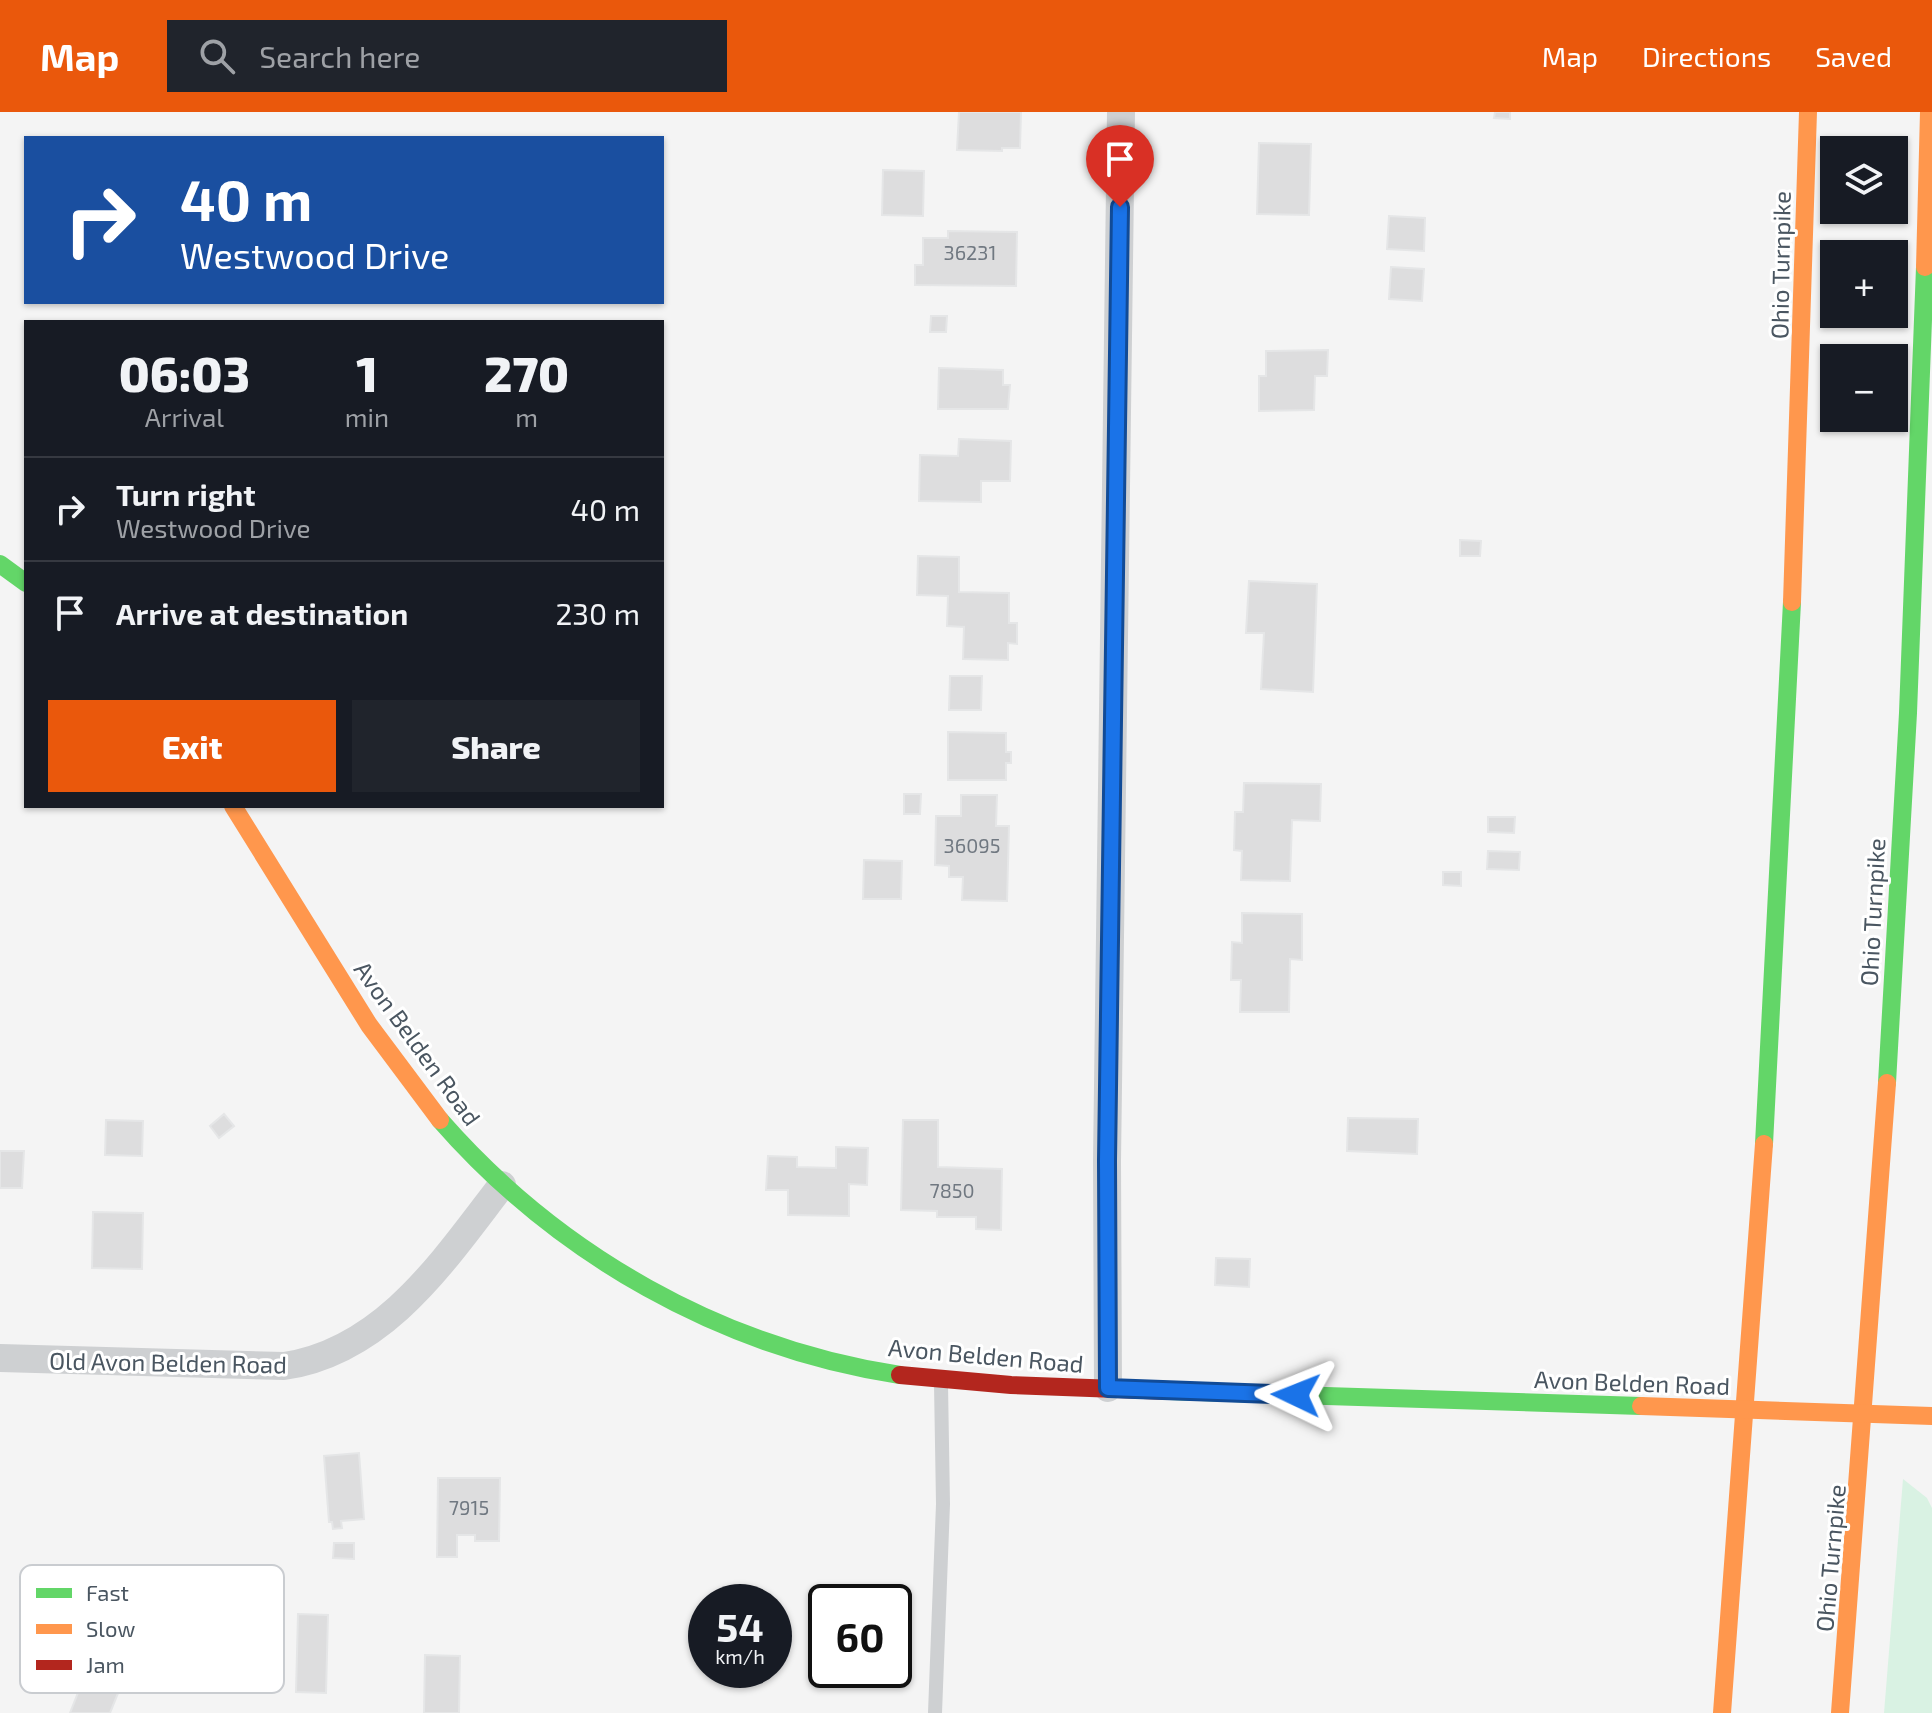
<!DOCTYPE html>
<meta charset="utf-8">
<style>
body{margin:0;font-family:"Exo 2",sans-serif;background:#20242c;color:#f1f3f6;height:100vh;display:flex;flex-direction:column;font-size:30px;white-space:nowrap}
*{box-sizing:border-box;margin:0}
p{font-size:26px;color:#9ea1a6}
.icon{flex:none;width:44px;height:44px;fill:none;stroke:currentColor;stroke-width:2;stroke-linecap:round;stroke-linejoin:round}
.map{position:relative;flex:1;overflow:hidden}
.panel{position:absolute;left:24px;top:208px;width:640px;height:488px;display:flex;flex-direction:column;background:#171b24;border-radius:0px;box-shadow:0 2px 6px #0004}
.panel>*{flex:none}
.top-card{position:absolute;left:24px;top:24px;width:640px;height:168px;border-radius:0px;box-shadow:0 2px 6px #0004;background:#1a4fa0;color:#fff;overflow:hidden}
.tools{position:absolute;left:1820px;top:24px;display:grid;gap:16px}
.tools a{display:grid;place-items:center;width:88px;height:88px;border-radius:0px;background:#171b24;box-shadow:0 2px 6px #0004;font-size:40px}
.speed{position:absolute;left:688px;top:1472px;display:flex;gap:16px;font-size:40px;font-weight:700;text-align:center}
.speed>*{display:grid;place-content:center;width:104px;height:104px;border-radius:50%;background:#171b24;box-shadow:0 2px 6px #0004;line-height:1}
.speed small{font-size:20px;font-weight:400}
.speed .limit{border:4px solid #111;border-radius:12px;background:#fff;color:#111}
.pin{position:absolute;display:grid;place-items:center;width:68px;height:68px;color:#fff;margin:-82px -34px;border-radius:50% 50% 50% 0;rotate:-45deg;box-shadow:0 0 8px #0007}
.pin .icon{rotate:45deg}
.me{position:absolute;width:88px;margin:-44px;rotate:272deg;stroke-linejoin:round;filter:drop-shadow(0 0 6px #0008)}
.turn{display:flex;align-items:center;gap:28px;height:168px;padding:0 24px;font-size:36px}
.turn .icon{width:104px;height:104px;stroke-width:2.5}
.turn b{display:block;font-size:56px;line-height:68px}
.eta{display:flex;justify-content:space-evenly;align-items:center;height:136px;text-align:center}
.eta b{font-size:48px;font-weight:800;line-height:56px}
.cta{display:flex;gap:16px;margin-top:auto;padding:16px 24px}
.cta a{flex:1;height:92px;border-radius:0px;background:#ea580c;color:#fff;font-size:32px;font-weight:800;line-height:92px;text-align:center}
.cta a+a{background:#20242c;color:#f1f3f6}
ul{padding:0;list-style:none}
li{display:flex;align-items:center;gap:24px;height:104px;padding:0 24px;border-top:2px solid #363941}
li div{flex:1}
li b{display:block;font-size:30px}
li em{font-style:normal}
header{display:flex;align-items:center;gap:48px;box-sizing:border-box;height:112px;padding:0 40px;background:#ea580c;color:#fff}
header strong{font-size:38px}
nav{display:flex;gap:44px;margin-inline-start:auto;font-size:28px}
.search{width:560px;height:72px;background:#20242c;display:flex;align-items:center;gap:20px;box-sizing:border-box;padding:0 28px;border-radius:0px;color:#9ea1a6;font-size:30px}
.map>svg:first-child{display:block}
</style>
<header>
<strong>Map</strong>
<div class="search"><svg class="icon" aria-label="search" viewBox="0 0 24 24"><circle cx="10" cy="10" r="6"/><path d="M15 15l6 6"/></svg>Search here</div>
<nav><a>Map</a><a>Directions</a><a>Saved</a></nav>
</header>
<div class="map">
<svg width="1932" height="1601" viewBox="0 0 1932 1601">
<rect width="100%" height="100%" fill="#f4f4f4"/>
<path fill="#d9f2e3" d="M1903,1367l24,19 5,10v205h-48z"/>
<path fill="#ddddde" stroke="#e5e6e7" stroke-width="2" d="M959,0h62l-1,36h-18v3l-45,-1z
M1495,0h15v7l-16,-1z
M1259,31l52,1 -2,71 -52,-1z
M883,58l41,1 -1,45 -41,-1z
M1389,104l36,2 -1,33 -37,-2z
M948,119l69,1 -1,54 -101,-1v-20h8v-27h25z
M1391,155l33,2 -2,32 -33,-2z
M931,204h16l-1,16h-16z
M1328,238l-1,26h-12l-1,34 -55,1v-35h7v-25z
M939,256l64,2v15h7l-2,24h-70z
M959,327l52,2 -1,40h-29v21l-62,-1 1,-46 38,1z
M1460,428l21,1 -1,15h-20z
M918,444l41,1v35l50,1v30h8v21l-9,-1v17l-45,-1 1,-32 -17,-1 1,-30 -31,-1z
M1249,469l68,3 -4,108 -52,-3 3,-56h-18z
M950,564h32l-1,34h-32z
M948,620l58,1v19h5v11h-5v17h-58z
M1244,671l77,1 -1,37 -28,-1 -2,61 -49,-1 1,-29 -8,-1 1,-38h8z
M904,682h17l-1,20h-16z
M961,683h36l-1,31h13l-2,75 -45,-1 1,-23h-14v-11l-14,-1 1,-49h25z
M1488,705h27l-1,16 -26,-1z
M1488,739l32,1 -1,18 -32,-1z
M864,748l38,1 -1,38h-38z
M1443,760h18v14l-18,-1z
M1242,801l60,1v46l-12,-1 -1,53h-49l1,-32h-10l1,-38 10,1z
M224,1002l10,12 -15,12 -9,-12z
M1348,1006l70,1 -1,35 -70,-3z
M106,1008l37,1 -1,35 -37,-1z
M903,1008h35v47l64,2 -1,61 -25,-1v-12h-39v-6l-36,-1z
M836,1035l32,1 -1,37 -18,-1v32l-61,-1v-25h-22l2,-34 29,1v10l39,1z
M0,1039h24l-2,37h-22z
M93,1100l50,1 -1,56 -50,-1z
M1216,1146l34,1 -1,28 -34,-2z
M359,1341l5,66 -23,2 1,7 -9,1 -1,-7h-3l-5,-66z
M438,1366h62l-1,63h-24v-6h-18v22h-20z
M334,1431h20v16l-21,-1z
M298,1502l30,1 -2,78 -30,-1z
M425,1543l35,1 -1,57h-35z
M92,1545l35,14 -17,42h-40z"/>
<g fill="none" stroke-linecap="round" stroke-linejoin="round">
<path stroke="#ced0d2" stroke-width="14" d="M935,1601l8,-209 -2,-120"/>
<path stroke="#ced0d2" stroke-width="28" d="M0,1246l284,8c101,-15 160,-106 218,-181
M1108,1276l-1,-227 14,-1049"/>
<path stroke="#63d668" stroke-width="18" d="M0,452l26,19
M1887,971l21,-370 17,-446
M440,1008c118,135 282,228 460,255
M1764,1032l28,-542
M1170,1279l471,15"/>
<path stroke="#ff974d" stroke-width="18" d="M1925,155l4,-155
M1792,490l16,-490
M233,694l136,219 71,95
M1722,1601l42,-569
M1840,1601l47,-630"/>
<path stroke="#b3261e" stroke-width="18" d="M900,1263l111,10 159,6"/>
<path stroke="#ff974d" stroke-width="18" d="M1641,1294l291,10"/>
</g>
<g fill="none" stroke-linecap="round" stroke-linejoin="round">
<g stroke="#114b97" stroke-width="20">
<path id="route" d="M1120,95l-13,954 1,227 188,7"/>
</g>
<use href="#route" stroke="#1a73e8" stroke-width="14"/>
</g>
<g text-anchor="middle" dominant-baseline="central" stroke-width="6" stroke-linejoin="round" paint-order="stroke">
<g font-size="20" fill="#707881">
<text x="970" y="140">36231</text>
<text x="972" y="733">36095</text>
<text x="952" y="1078">7850</text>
<text x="469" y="1395">7915</text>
</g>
<g font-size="24" fill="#4a5661" stroke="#fff">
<text transform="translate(1780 153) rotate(-89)">Ohio Turnpike</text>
<text transform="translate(1872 800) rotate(-87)">Ohio Turnpike</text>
<text transform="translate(418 931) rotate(54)">Avon Belden Road</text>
<text transform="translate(986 1243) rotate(5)">Avon Belden Road</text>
<text transform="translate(168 1250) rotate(1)">Old Avon Belden Road</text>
<text transform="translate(1632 1270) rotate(2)">Avon Belden Road</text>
<text transform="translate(1830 1446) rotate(-85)">Ohio Turnpike</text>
</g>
</g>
<rect x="20" y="1453" width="264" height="128" rx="12" fill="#fff" stroke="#c9ccd0" stroke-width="2"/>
<rect x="36" y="1476" width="36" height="10" fill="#63d668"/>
<rect x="36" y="1512" width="36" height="10" fill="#ff974d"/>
<rect x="36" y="1548" width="36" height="10" fill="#b3261e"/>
<g font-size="22" fill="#4a5661">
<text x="86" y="1489">Fast</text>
<text x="86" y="1525">Slow</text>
<text x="86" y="1561">Jam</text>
</g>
</svg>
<div class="tools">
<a><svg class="icon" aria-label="layers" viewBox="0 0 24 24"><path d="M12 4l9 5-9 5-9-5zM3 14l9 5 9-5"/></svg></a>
<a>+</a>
<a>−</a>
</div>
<div class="speed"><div>54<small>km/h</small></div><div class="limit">60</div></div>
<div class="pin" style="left:1120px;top:95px;background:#d93025"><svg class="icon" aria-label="arrive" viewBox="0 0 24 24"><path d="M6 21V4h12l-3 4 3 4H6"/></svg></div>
<svg class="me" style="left:1296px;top:1283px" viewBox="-20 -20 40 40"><path d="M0-17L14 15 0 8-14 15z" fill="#1a73e8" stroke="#fff" stroke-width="4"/></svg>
<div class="top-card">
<div class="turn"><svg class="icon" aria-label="right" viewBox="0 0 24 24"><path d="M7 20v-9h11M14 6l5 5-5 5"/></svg><div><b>40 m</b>Westwood Drive</div></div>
</div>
<section class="panel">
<div class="eta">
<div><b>06:03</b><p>Arrival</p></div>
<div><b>1</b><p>min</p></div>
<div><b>270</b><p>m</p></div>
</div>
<ul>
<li><svg class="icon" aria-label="right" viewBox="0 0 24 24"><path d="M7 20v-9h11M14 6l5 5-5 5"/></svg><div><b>Turn right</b><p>Westwood Drive</p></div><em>40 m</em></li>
<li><svg class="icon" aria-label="arrive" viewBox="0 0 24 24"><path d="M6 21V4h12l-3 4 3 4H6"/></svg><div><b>Arrive at destination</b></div><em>230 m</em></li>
</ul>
<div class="cta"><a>Exit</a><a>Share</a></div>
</section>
</div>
